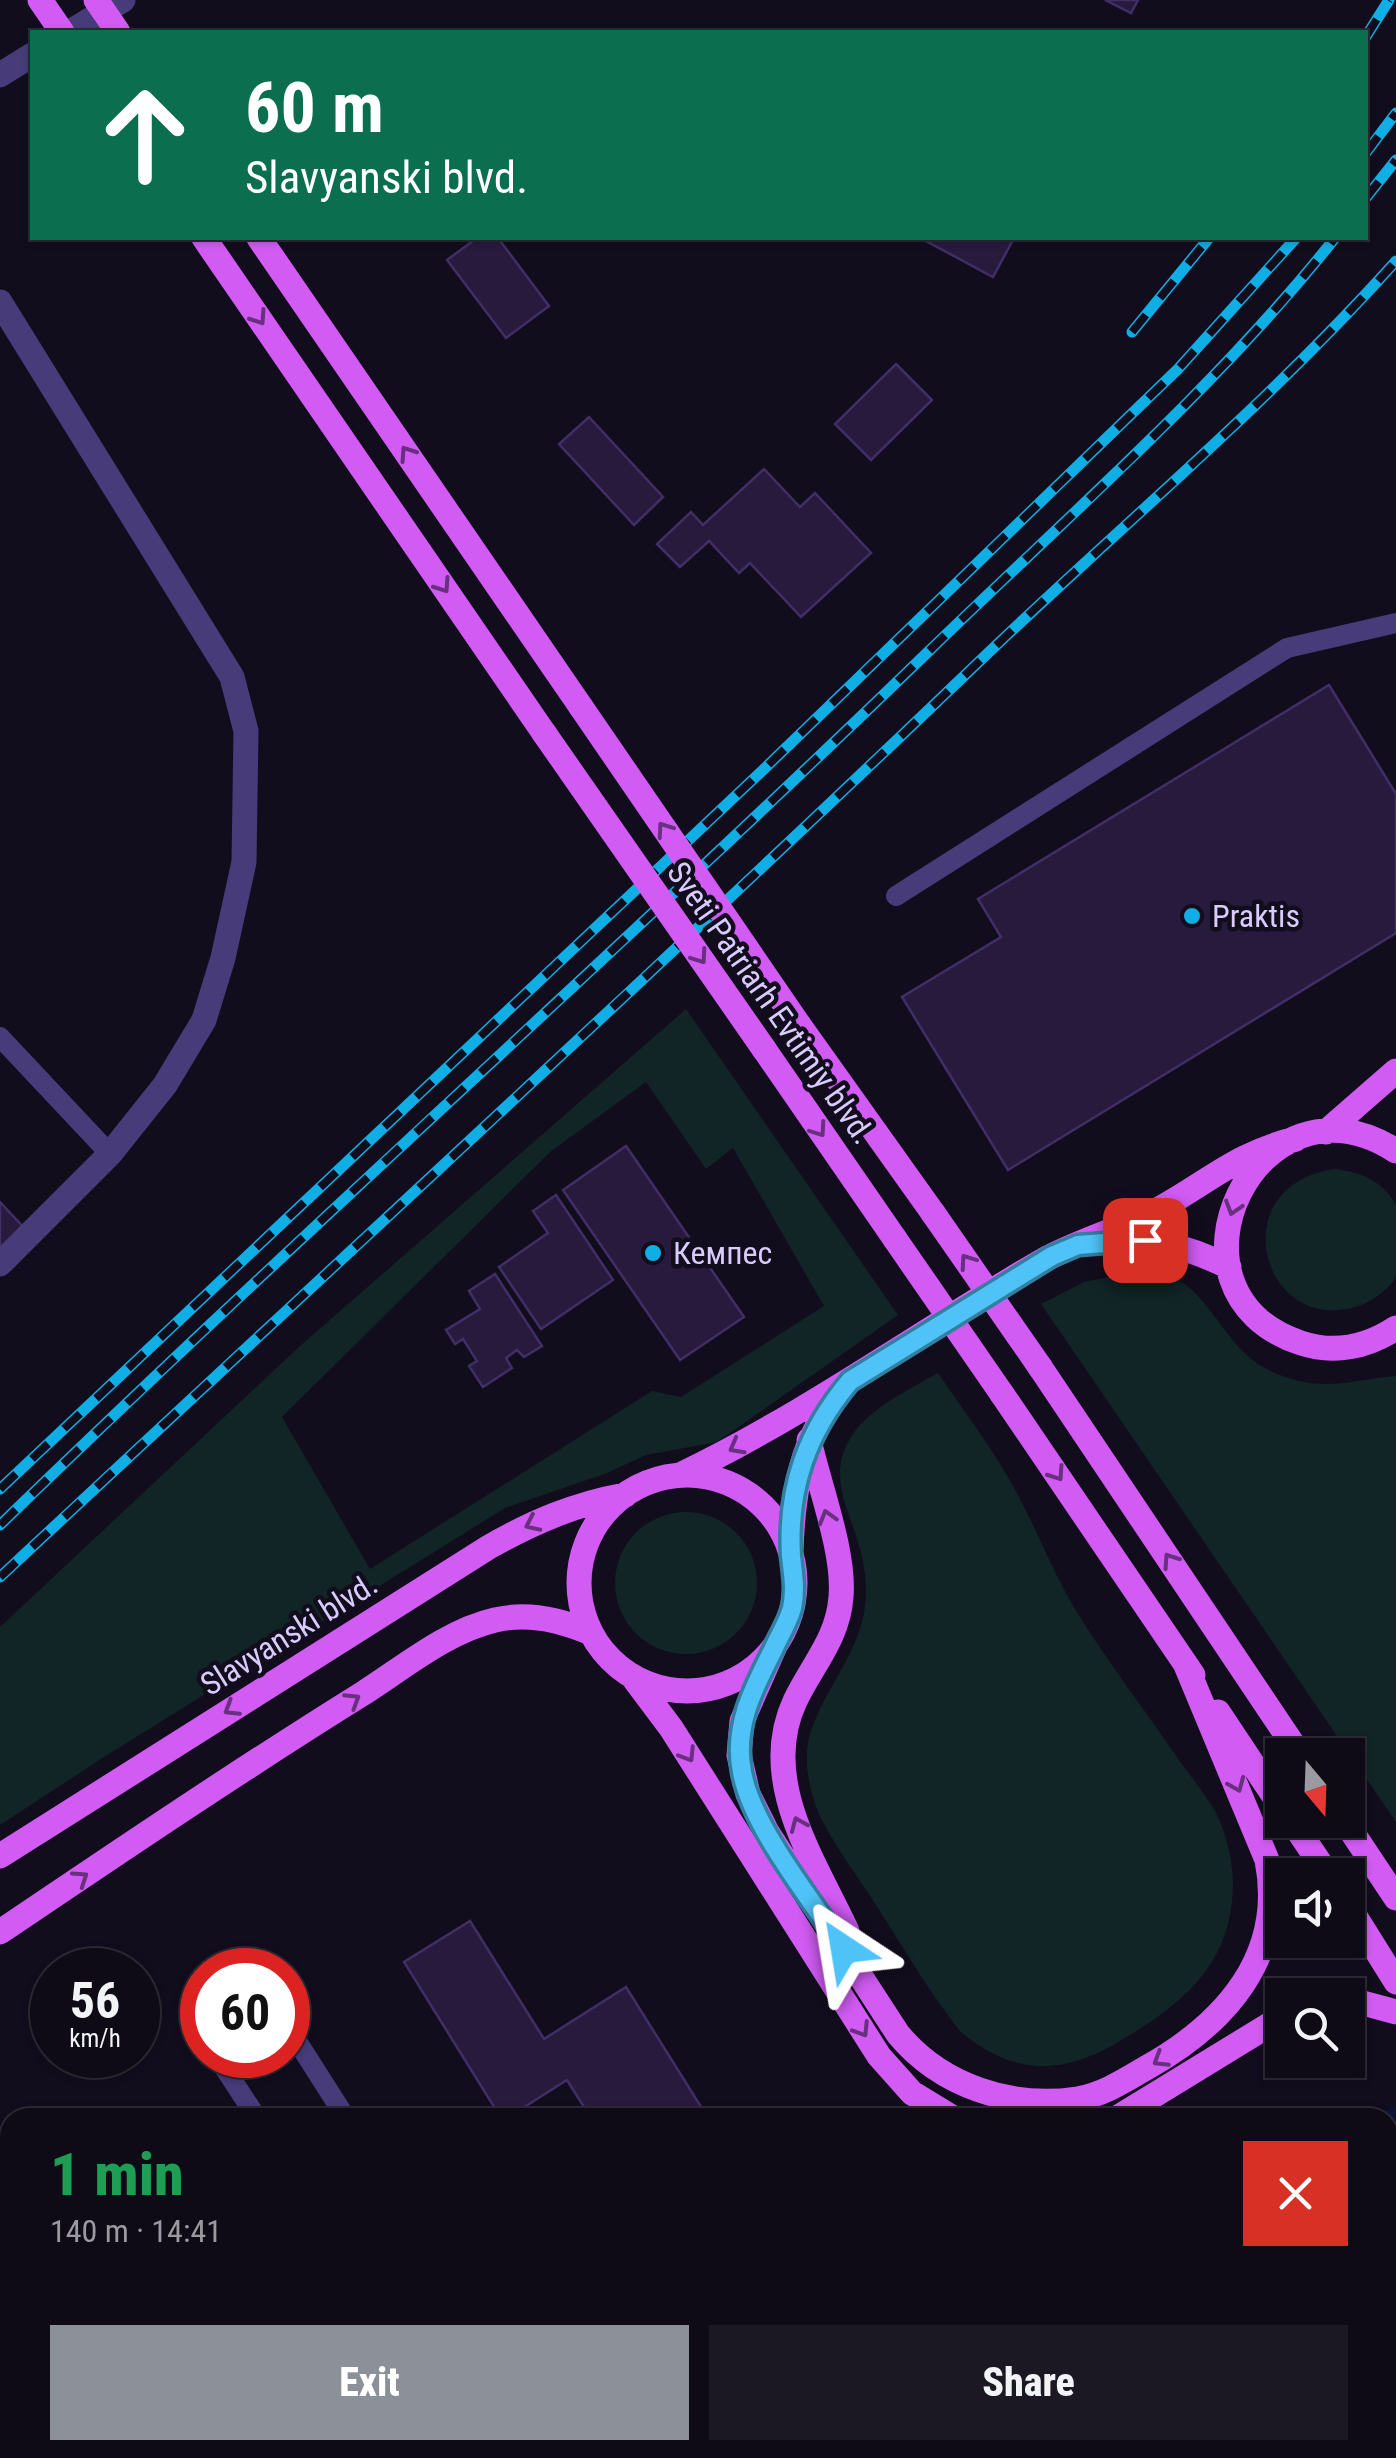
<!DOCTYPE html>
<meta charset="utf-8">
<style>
body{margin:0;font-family:"Roboto Condensed",sans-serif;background:#1c1823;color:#f1f3f6;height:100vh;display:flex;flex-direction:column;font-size:38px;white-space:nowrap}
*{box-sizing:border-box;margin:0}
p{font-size:32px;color:#9b9aa1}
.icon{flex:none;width:55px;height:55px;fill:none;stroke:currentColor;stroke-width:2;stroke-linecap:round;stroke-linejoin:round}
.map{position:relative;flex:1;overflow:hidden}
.details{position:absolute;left:0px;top:2108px;width:1398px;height:352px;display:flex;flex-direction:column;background:#0e0a16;border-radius:30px 30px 0 0;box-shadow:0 2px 8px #0004,0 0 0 2px #2e2b35}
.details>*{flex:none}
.hud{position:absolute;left:30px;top:30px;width:1338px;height:210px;border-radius:0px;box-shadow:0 2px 8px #0004,0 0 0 2px #2e2b35;background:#0b6e4f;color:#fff;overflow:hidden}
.needle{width:65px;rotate:161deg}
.controls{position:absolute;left:1265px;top:1738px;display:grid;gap:20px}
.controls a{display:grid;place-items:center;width:100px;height:100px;border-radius:0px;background:#0e0a16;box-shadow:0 2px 8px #0004,0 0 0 2px #2e2b35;font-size:50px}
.speed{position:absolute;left:30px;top:1948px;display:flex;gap:20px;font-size:50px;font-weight:700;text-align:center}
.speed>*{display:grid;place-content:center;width:130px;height:130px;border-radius:50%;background:#0e0a16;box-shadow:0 2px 8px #0004,0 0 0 2px #2e2b35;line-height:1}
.speed small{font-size:25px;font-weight:400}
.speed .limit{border:15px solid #d22;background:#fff;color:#111}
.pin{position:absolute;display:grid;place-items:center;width:85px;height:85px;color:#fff;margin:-42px;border-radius:20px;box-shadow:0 5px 15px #0006}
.me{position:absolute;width:110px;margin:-55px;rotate:327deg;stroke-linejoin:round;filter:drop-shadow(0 0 8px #0008)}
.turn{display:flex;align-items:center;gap:35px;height:210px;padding:0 50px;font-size:45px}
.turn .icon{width:130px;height:130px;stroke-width:2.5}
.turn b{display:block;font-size:70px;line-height:85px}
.round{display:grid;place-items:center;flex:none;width:105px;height:105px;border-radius:0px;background:#1c1823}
.headline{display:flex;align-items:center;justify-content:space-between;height:170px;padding:0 50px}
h1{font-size:60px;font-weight:800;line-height:75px;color:#1e9e55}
.action{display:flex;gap:20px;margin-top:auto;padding:20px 50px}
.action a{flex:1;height:115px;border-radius:0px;background:#8c9099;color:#fff;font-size:40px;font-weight:800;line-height:115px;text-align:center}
.action a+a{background:#1c1823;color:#f1f3f6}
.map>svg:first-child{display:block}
</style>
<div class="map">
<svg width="1396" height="2458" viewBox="0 0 1396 2458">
<rect width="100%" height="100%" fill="#120d1d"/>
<path fill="#112426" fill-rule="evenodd" d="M686,1009l212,306 -181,127 -71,13 -39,18 -102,35 -401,249 -104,68v-198l300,-281zM646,1082l60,87 27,-21 91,158 -143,91 -29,-6 -282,178 -88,-152 268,-265z
M1336,1169c26,4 47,12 60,36 0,15 0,59 0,70 -4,13 -24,26 -35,30 -99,36 -142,-121 -25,-136z
M1141,1271c18,3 37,5 51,19 35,34 42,71 96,88 40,13 69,1 108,-2v446l-355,-518 43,-22z
M938,1373c28,41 59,81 82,126 20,38 35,78 58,115 32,51 69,99 103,149 12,16 25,32 35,50 11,21 17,49 17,73 -2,82 -54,121 -120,159 -56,32 -104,28 -153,-14 -31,-39 -57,-84 -84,-126 -17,-27 -38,-54 -53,-83 -13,-24 -21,-61 -13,-88 15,-49 54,-84 56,-139 1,-31 -10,-60 -20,-88 -26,-76 39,-104 92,-134z
M615 1583a71 71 0 1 1 142 0a71 71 0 1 1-142 0Z"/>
<path fill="#0c1537" d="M1396,2105v59l-8,5v-51l-12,-1z
M844,2450h92l-12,8h-93z"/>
<path fill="#271a3d" stroke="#422e67" stroke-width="2.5" d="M1105,0h33l-7,13z
M477,238h21l51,68 -43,32 -59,-78z
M925,238h89l-21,39 -69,-37z
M896,364l36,36 -61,60 -36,-36z
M589,417l74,80 -29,28 -75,-81z
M764,469l36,38 15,-14 56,60 -70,64 -51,-54 -11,10 -30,-32 -29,26 -23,-23 34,-32 12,13z
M1329,685l67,109v139l-388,237 -106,-173 99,-60 -23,-38z
M626,1146l118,171 -64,43 -117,-170z
M556,1195l57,85 -72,49 -42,-62 49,-34 -15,-22z
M0,1202l26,28 -26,25z
M495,1274l47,72 -18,11 -7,-7 -11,8 6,10 -29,19 -14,-21 8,-5 -14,-22 -8,5 -9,-14 34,-21 -11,-18z
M470,1921l74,118 82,-52 82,131h-117l-24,-38 -60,38h-6l-97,-156z
M1396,2271v182l-8,-13v-164z
M255,2450h70l-13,8h-52z
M630,2450h106l-13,8h-88z
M1191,2450h35l5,8h-53z"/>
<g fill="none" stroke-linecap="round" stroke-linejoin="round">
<path stroke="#473b79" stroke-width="20" d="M896,896l391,-248 109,-25
M0,1037l110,117
M288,2027l58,91
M216,2055l41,63
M0,2259l10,16
M120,2450l5,8
M1345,2450l9,8
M382,2458l12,-8"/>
<path stroke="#473b79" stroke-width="25" d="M70,32l53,-32
M0,75l32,-20
M0,302l232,375 14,54 -2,131 -21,96 -19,62 -39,65 -55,69 -110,110
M1388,2210l8,-5
M994,2458l12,-8"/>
<path stroke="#d25bf4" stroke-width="25" d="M40,0l22,32
M204,238l340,495
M259,238l322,469
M799,1025l134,188
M764,1049l131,190
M1326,1132l70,-61
M1396,1151c-138,-90 -249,141 -95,192 33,11 66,4 95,-15
M1103,1242c47,-5 84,4 126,25
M1040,1367l260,388
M1002,1394l191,281
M809,1440c10,46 36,112 32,157 -3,42 -29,68 -46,104 -37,79 19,159 52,230
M680,1475c127,-61 241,-144 362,-214 38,-21 81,-32 119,-53 50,-28 77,-55 135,-69
M579 1583a108 108 0 1 1 216 0a108 108 0 1 1-216 0Z
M791,1550c2,-60 10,-110 49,-158
M775,1646l-33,75 -3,34 9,39 19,38 131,202c43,52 113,75 179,65 25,-4 47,-18 69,-31 79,-44 140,-112 121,-208l-82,-197
M632,1676l39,52 208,328 33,37 41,25
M1218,1712l64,96
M1291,1820l37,55
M1344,1820l52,78
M0,1856l489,-309c44,-25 86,-43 136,-52
M1348,1905l48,77
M0,1932c120,-81 240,-162 362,-238 41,-26 85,-63 133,-74 33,-8 66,0 96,13
M1348,1999l48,13
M1117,2118l165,-101"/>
<g stroke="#0fafe5" stroke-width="11">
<path id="rail" d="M1365,38l24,-38
M1365,154l31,-41
M1365,199l31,-39
M1132,332l77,-94
M0,1489l763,-719 415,-401 118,-131
M0,1525c306,-297 624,-579 930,-875 138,-134 286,-262 405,-412
M0,1577c329,-307 661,-611 986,-922 137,-131 284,-253 410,-394"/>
</g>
<use href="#rail" stroke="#120d1d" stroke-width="8" stroke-dasharray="22" stroke-linecap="butt"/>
<path stroke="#d25bf4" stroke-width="25" d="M96,0l22,32
M581,707l218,318
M544,733l220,316
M933,1213l107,154
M895,1239l107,155"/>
</g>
<defs><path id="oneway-chevron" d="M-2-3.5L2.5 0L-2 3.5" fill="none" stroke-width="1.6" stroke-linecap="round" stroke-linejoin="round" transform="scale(2.5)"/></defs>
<g stroke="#68307e">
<use href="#oneway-chevron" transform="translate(259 318) rotate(56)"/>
<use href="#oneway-chevron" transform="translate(407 453) rotate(-124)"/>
<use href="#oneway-chevron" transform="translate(443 586) rotate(56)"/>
<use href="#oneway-chevron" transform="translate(664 829) rotate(-125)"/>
<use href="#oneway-chevron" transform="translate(700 957) rotate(55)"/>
<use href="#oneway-chevron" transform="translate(819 1130) rotate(55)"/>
<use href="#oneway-chevron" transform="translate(1233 1208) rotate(107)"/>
<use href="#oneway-chevron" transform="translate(967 1261) rotate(-125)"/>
<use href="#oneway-chevron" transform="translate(736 1447) rotate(151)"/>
<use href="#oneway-chevron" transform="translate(1057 1474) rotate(56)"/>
<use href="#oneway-chevron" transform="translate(827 1517) rotate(-106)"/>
<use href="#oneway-chevron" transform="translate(532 1524) rotate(155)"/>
<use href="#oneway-chevron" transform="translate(1170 1560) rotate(-124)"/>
<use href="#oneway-chevron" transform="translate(353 1700) rotate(-32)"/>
<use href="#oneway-chevron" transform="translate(231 1709) rotate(148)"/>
<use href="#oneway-chevron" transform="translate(688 1755) rotate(58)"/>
<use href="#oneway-chevron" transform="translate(1237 1785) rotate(67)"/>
<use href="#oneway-chevron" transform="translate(798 1824) rotate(-113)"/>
<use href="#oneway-chevron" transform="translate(81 1878) rotate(-34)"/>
<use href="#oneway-chevron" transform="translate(862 2030) rotate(58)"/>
<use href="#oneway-chevron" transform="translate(1160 2060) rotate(148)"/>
</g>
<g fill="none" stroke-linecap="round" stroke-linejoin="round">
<g stroke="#337fa1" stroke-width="25">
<path id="route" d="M844,1949c-31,-48 -92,-121 -102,-177 -9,-45 11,-83 31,-122 6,-14 15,-27 19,-42 4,-18 1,-34 -1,-52 -4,-68 16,-124 59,-175l202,-125 26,-11 67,-5"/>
</g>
<use href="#route" stroke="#4fc3f7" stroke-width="18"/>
</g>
<g fill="#0fafe5" stroke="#120d1d" stroke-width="4">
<circle cx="1192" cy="916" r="10"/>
<circle cx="653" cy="1253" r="10"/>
</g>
<g text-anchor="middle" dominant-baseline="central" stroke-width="9" stroke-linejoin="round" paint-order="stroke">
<g font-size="32" fill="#d9ccfc" stroke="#120d1d" text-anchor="start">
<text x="1212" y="916">Praktis</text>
<text x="673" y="1253">Кемпес</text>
</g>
<g font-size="32" fill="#d9ccfc" stroke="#120d1d">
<text transform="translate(771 1003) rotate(55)">Sveti Patriarh Evtimiy blvd.</text>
<text transform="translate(289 1634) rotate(-32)">Slavyanski blvd.</text>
</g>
</g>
</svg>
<div class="controls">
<a><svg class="needle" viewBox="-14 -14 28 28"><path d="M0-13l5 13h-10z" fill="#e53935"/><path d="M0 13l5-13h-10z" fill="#9b9aa1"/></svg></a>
<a><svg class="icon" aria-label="sound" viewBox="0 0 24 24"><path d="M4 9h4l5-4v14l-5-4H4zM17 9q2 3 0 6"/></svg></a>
<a><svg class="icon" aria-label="search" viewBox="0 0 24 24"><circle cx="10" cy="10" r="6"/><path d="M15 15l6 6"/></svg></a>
</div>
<div class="speed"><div>56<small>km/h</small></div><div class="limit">60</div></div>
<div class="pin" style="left:1145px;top:1240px;background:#d93025"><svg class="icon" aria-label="arrive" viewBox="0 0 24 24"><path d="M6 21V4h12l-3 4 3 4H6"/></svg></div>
<svg class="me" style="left:844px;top:1949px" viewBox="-20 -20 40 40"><path d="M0-17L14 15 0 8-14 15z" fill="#4fc3f7" stroke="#fff" stroke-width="4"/></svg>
<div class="hud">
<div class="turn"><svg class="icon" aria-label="ahead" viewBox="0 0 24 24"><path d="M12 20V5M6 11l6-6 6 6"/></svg><div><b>60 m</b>Slavyanski blvd.</div></div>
</div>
<section class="details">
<div class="headline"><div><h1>1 min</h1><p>140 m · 14:41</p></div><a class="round" style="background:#d93025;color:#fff"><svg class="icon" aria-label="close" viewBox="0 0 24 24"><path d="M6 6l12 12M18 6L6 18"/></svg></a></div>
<div class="action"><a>Exit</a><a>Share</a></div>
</section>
</div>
